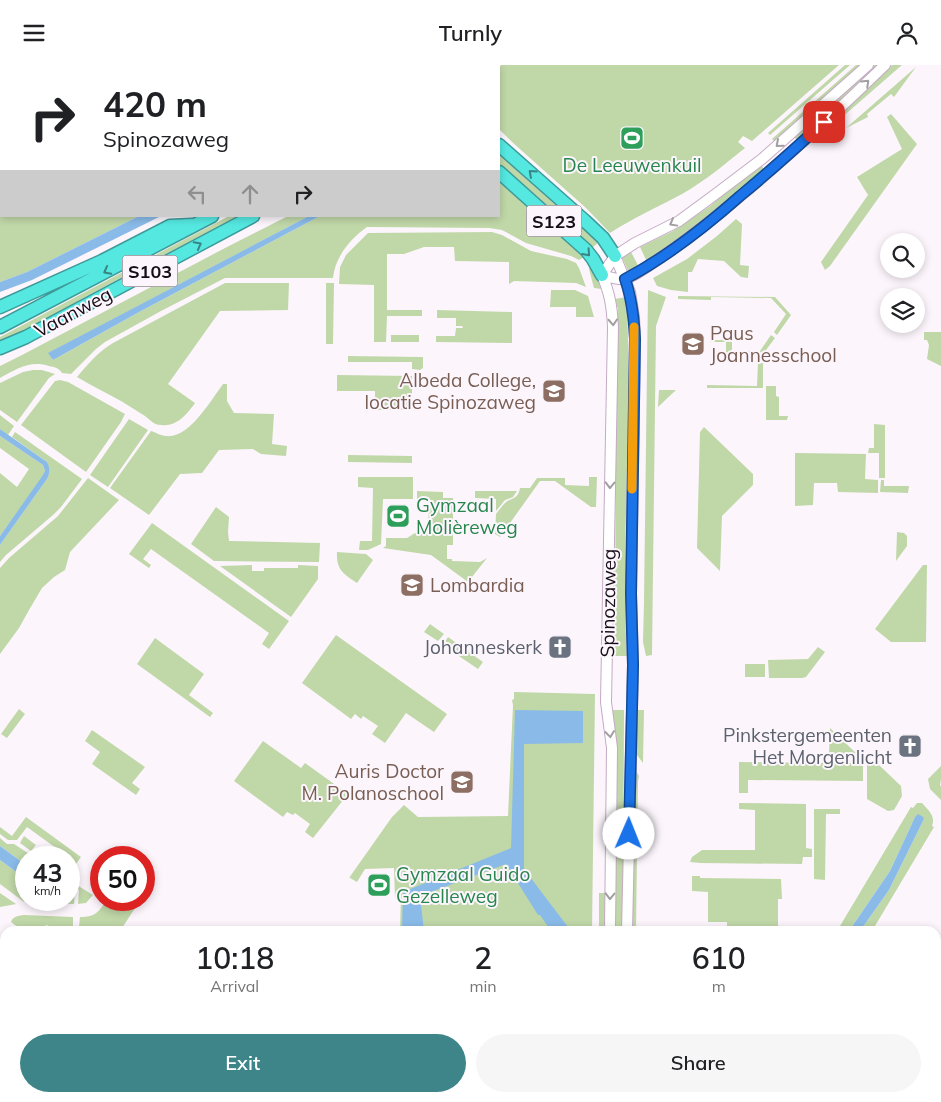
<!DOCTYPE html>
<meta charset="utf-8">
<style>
body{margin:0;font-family:Mulish,sans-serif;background:#f6f6f6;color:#202124;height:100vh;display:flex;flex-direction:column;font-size:19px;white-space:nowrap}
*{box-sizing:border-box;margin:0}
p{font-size:16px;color:#757577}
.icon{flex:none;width:28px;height:28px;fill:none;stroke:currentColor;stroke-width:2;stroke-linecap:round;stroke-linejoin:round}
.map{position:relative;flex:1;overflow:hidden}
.panel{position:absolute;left:0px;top:861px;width:941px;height:176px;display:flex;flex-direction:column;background:#fff;border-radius:15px 15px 0 0;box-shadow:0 2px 8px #0003}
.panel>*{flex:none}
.top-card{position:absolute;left:0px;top:0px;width:500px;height:152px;box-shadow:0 2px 8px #0003;background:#fff;color:#202124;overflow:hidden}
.controls{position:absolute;left:880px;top:168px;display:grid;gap:10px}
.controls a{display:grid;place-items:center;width:45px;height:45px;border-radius:50%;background:#fff;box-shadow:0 2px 8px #0003;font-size:25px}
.speed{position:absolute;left:15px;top:781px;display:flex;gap:10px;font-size:25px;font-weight:700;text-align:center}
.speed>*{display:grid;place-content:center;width:65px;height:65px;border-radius:50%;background:#fff;box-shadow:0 2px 8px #0003;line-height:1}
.speed small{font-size:12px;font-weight:400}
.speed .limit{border:8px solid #d22;background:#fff;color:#111}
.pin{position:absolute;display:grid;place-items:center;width:42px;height:42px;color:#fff;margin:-21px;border-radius:10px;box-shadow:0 2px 8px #0006}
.me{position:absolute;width:55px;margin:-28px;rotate:1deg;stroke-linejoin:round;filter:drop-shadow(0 0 4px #0008)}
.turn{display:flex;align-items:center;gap:18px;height:105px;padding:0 20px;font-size:22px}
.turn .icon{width:65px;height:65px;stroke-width:2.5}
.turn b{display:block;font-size:35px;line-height:42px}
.lanes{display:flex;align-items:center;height:48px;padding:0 20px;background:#0003;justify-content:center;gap:25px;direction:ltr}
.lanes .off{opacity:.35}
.eta{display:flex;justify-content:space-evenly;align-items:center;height:85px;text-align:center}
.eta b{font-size:30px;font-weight:600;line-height:35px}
.cta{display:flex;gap:10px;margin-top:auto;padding:10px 20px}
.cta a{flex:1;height:58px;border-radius:30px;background:#3d8588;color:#fff;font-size:20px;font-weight:600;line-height:58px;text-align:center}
.cta a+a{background:#f6f6f6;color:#202124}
header{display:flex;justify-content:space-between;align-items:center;height:65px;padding:0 20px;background:#fff;font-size:22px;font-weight:600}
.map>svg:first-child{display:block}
</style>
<header><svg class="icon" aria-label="menu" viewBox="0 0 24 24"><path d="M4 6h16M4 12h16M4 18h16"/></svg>Turnly<svg class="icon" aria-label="person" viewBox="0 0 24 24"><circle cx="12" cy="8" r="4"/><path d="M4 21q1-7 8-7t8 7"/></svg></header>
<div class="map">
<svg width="941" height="1037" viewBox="0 0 941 1037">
<rect width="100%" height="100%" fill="#fcf6fc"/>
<path fill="#c0d7a8" d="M0,0h399l-1,1h-397v150h138l-112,56 -27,10z
M501,0h338l-87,76 -9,-5 -5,6 7,6c-20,16 -40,33 -63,46 -24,13 -49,24 -72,39l-24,-25 -74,-66 -13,-13v-61z
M845,0h5l-80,70 -2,-2z
M856,0h4l-86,76 -2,-2z
M872,0h9l-83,76 -4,-4z
M892,0h10l-77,67 -6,-2 6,-1z
M916,2l-22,30 -3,-3 -24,20 1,3 -22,11z
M891,49l26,30 -87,122 -5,4 -4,-8 47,-67 -11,-18 45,-28 -15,-32z
M499,88l38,35 11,7 51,47 -7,6c-30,-29 -60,-58 -93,-83z
M760,99l5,6 -83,71 -34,23 -8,-17 33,-16 37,-25z
M499,114l85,78 -5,3 -8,-4 -45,-13 -24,-13 -13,-2 -122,-1c-17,12 -32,30 -34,51h-108l-64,33 -56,31 -9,7 -25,25 -9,-1c-3,-5 -8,-6 -13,-7 -19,-6 -32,3 -49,12v-12l22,-11 203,-107 63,-32h21l-260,137 4,7 88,-49 179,-95h179z
M229,151h9l-153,81 -58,33 -27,13v-6z
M736,154l6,5 -2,41 9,1 -1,12 -7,-1 -17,-16 -26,-2 -6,13h-4v20l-17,-2 -14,-4 -4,-8 34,-19 30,-23z
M492,167l10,3 29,16 36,8 9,4 3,5 7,19 -10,-4 -62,-2 -5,3v-22l-54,-1 -1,-14h-30l-20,7h-17v56h35v6h-35l-1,26h-12v-57l-35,-1 1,-17 6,-12 22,-22z
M631,187l9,17 -11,4 -7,-16z
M591,200l11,24 -8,-1 -5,-19z
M225,218h64l-1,27 -68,1 -52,73 27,19c-8,11 -18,24 -34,22 -7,0 -11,-5 -16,-9 -8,-5 -16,-10 -24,-15 -14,-8 -29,-15 -44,-24 11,-13 21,-25 36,-34z
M326,218h8l-1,61h-7z
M551,225h24l13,6 6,21h-18v-10h-26z
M648,225l18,7 -10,29 -4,329 -6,1 -3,-14 1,-41z
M678,231l97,1 16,18 -14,20 -3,-3 12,-18 -15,-16 -60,-1v3l-33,-1z
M626,232c3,35 2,69 2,103 0,86 -6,171 -1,256h-12l1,-280 2,-67 -3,-10z
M437,245l75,2v31l-76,-1v-6h19l1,-8h7l-1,-2h-6v-8h-19z
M924,267h17v34l-14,-7 2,-14 -2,-5h-3z
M391,270h28v7h-28z
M771,270l4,3 -12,16v3h-5l-1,-2 -31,-1v-12h-16v-2h22v11h28z
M348,291l75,1v11l-3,2 -8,-1v-7h-64z
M758,298h5v25h-56v-3l50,1z
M33,305h9l13,4 -6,4 -32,44 -17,-12v-27l23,-11z
M337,310l75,1v34h-37v-19h-38z
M60,315l8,2 57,32 -4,8 -35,50 -65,-47 34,-44z
M223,319h4v17l7,12 40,1 -2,30 15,2 -1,10 -25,-2 -8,-5 -34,1 -17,23 -22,1 -31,41 -39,-27 41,-57c4,1 10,5 15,5 23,3 45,-36 57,-52z
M766,321h10v10l3,1v19h9l-1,4h-21z
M659,325h17l-18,17z
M0,350l14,11 -6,9 -8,-6z
M129,354l19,11 -40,57 -18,-12z
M874,359l11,1v53h-6v-25h-11l1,-5h5z
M704,362l49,47v11l-31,31 -2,55 -23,-23 3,-116z
M15,367l67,47 -21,28 -8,8 -47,40 -6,7v-17l47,-66 2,-6 -2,-11 -35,-25z
M0,371l43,29 2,6 -1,4 -44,61v-63l17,14 12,-18 -29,-21z
M795,388l71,1 -1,25 13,1v13l-40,-1 -1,-9h-23l-1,22 -18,1z
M348,390l64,1v7l-64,-1z
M358,412h55v22h-30l-2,45 -13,6h-9l1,-9h12l1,-53 -15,-1z
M589,412h8l-1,30h-5l-36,-26h-15l-40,56 -5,-3 1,-20c3,-4 6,-8 9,-11 7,-6 13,-3 15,-15h10l7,-10h28v7l24,1z
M88,413l31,22 -49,52 -5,18 -11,7 -12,11 -13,22 -10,18 -19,26v-86l9,-10 49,-42z
M881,415h3v6h25l-1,7 -28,-1z
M417,426l26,1v6h10v47h-6v14h5v2l28,1 7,-4 -19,24 -37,-27 -48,-7 3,-2v-8h21l8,-5h13l1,-33 -12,-1z
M475,426h42l-4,6 -8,3 -9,11v-12l-21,-1z
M216,442l13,10 -1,15 1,9 91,2 -1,19 -105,-1 -23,-17z
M152,458l137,98 -20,28 -7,-5 7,-11 -118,-84 -8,10 8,6 -2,3 -20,-14z
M897,467l7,1 3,3v10l-11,15z
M337,487l29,2 7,6 -16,23c-13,-9 -21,-13 -20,-31z
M252,500v6h12v-3h34v-3l20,1v13l-27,38 -71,-51z
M923,500h4l-1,77h-35l-16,-13z
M430,559l14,10 -6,7 -14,-9z
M336,570l111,79 -13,18 -28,-19 -21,30 -13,-9 6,-8 -15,-10 -2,3 -6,-5 -4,5 -49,-36z
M448,572l10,7 -6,7 -9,-6z
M155,573l49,36 -15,21 24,18 -3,4 -73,-53z
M459,580l24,17 -5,7 -25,-17z
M818,582l7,5 -19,25 -4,1h-33l-1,-18 40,-1z
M745,599h20v13h-20z
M514,627l81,2 -3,237h-192l1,-37 -1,-2 -5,6 -1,-30 -29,1 -8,13 -7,-4 1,-1 -2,1 43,-61 12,-12 14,12 90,-1 5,-111 -1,-5 2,-1z
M19,644l6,5 -18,24 -6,-4z
M611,645h13l-1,221h-9z
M637,645h7l-1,53 -6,-8z
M830,663l29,28 -30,-1z
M92,665l53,37 -13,16 8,6 -4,6 -44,-31 8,-12 -15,-11z
M263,676l38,27 4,-5 43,31 -35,44 -8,-6 5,-8 -15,-11 -2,2 -6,-3 -4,5 -49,-36z
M739,697l124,1v18l-115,-1v13h-9z
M867,698l12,2 22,21 1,10 -8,14 -6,1 -21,-12z
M941,701v13l-1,6 1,2v13l-11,-11 -2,-10z
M636,706l3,5 -1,5 -2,150h-5l2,-129z
M739,738l67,1v44l6,1v8h-9l-1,7 -102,-1 -10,-1 2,-5 10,-7h53v-40l-16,-1z
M917,738h5c6,7 14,13 10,23l2,1 -62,104h-12l29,-41 35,-71 -9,-2 -25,54 -41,60h-12l74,-124 2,1z
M814,744h26v5h-14l-1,66 -11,-1z
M26,752l55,40 -12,17v-12l2,-3 -44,-32 -10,13h-9l-8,-6v-7l12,9z
M24,771l12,9 -5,6 -11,-8z
M0,773l7,6h7l20,13h-8v8l-26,-19z
M0,795l26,19v21h43v-12l6,4 -1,12 -50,-2 -24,-18z
M692,811h8v2l81,1 1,20h-4v32h-51v-9h-19v-30l-16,-1z
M69,812l3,5 21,13 -7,8 -8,1 1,-14 -10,-7z
M0,828l16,11 -16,3z
M599,828h7l-1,38h-6z
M107,835h30l2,2 -17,26 4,3h-42l-5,-4 1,-10c16,0 18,-5 27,-17z
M24,850l49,2v11l1,3h-18l-9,-6 -9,4 1,2h-16l-12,-9c2,-6 7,-6 13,-7z
M192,1032l397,1v4h-401z
M112,1033h60l-3,4h-51z"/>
<path fill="#8abbe8" d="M139,151h22l-129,64 -32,12v-10l27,-10z
M309,151h11l-179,95 -88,49 -5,-7z
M0,364l47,33c3,6 3,11 0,17l-47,66v-9l43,-61 2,-4 -2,-6 -43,-29z
M515,645l68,1v32l-59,1v125l47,62h-23l-1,-1 2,-2 -9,-13h-2l-32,-51 -86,32 4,35h-22l1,-39 108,-44z
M918,749l5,3 1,2 -35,71 -29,41h-11l41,-60 25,-54z
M0,781l26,19v14l-26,-19z
M203,1033v-1l27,1 -2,4h-28z"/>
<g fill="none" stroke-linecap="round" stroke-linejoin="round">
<g stroke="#c4aac4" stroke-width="12">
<path id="secondary" d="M615,191l15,36 4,25 1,22 -4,255 2,71 -6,266
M602,210c8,19 10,32 11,52l-7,375 6,46 -2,183
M602,210c7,2 15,5 23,4 9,-2 27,-16 35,-21 34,-23 65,-49 96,-75 44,-38 87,-77 129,-118
M602,210l13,-19 20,-13 44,-22 34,-25 49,-37 106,-94
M627,1032v5
M604,1037v-5"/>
</g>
<g stroke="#3e9b9a" stroke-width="15">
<path id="highway" d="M457,1l2,-1
M488,1l1,-1
M499,80l86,76 18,17 12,18
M499,107l87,78 7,9 9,16
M0,242l102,-46 68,-35 22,-1
M0,262l212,-111
M0,283l26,-11 227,-121"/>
</g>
<use href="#secondary" stroke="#fff" stroke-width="10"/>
<use href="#highway" stroke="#54e8e1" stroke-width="12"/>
</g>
<defs><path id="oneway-chevron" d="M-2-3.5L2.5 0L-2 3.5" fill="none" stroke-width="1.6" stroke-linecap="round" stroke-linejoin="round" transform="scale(1.25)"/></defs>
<g stroke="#a29ea2">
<use href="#oneway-chevron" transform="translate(866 18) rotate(-44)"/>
<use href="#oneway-chevron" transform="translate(779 79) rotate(139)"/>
<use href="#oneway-chevron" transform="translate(673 158) rotate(151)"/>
<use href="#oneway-chevron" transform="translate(613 257) rotate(87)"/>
<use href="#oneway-chevron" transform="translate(610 420) rotate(91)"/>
<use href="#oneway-chevron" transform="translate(610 669) rotate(83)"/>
<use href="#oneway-chevron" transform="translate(610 831) rotate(91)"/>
</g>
<g stroke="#388586">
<use href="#oneway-chevron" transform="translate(532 108) rotate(-138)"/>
<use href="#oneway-chevron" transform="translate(198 180) rotate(-28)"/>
<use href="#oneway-chevron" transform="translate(587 188) rotate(48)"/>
<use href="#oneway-chevron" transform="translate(107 206) rotate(152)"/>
</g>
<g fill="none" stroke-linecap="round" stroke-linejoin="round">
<g stroke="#114b97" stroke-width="12">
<path id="route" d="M629,769l4,-169 -2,-71 4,-255c-1,-21 -3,-40 -10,-60 42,-22 80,-52 115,-83 29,-24 57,-49 84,-74"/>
</g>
<use href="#route" stroke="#1a73e8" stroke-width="9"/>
<path stroke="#f59e0b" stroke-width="9" d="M632,424l2,-162"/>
</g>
<defs>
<g id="stadium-square" transform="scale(1.25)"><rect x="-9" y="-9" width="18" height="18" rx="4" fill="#2e9e5b" stroke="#fcf6fc"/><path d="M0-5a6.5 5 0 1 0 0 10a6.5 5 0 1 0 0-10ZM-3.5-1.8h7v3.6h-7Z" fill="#fff"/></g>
<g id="school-square" transform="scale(1.25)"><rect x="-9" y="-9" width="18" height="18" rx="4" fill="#8d6e63" stroke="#fcf6fc"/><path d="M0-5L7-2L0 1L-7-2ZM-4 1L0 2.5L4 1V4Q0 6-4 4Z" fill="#fff"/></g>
<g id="church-square" transform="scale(1.25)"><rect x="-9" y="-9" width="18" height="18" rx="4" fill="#6b7280" stroke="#fcf6fc"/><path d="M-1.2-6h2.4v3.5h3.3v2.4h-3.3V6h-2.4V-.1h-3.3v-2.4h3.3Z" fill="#fff"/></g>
</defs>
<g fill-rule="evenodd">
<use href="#stadium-square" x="632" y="73"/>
<use href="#school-square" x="693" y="279"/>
<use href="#school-square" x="554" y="326"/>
<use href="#stadium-square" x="398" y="451"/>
<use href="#school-square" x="412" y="520"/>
<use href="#church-square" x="560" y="582"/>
<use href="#church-square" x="910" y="681"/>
<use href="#school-square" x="462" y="717"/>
<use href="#stadium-square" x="379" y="820"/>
</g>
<g text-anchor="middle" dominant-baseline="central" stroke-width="4" stroke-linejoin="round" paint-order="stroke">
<g fill="#fcf6fc" stroke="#5b535b" stroke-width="1">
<rect x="526.5" y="140.5" width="55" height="31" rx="4"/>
<rect x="122.5" y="190.5" width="55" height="31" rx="4"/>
</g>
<g font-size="18" font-weight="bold" fill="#160d16">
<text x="554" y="156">S123</text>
<text x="150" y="206">S103</text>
</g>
<g font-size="19" fill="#27864d" stroke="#fcf6fc" text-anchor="start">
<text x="632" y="100" text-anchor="middle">De Leeuwenkuil</text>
<text x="416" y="440">Gymzaal<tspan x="416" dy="22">Molièreweg</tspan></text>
<text x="396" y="809">Gymzaal Guido<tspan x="396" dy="22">Gezelleweg</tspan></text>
</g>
<g font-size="19" fill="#160d16" stroke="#fcf6fc">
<text transform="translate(73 247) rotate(-28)">Vaanweg</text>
<text transform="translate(608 538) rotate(-89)">Spinozaweg</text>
</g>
<g font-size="19" fill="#785e54" stroke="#fcf6fc" text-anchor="start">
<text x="710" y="268">Paus<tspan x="710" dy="22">Joannesschool</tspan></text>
<text x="536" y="315" text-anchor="end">Albeda College,<tspan x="536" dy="22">locatie Spinozaweg</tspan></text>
<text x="430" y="520">Lombardia</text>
<text x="444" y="706" text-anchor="end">Auris Doctor<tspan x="444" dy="22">M. Polanoschool</tspan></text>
</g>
<g font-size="19" fill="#5b616d" stroke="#fcf6fc" text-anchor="end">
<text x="542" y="582">Johanneskerk</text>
<text x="892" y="670">Pinkstergemeenten<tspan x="892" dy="22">Het Morgenlicht</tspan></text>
</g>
</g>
</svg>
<div class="controls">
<a><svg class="icon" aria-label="search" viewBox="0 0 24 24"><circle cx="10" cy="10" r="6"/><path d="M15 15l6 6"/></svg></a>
<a><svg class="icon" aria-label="layers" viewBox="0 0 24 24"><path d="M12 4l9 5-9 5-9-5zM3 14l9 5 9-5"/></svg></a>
</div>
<div class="speed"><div>43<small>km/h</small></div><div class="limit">50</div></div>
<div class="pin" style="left:824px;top:57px;background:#d93025"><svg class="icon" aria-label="arrive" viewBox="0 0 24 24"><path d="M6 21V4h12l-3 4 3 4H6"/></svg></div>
<svg class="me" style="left:629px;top:769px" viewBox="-20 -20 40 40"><circle r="19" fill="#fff"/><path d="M0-13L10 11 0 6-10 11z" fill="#1a73e8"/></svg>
<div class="top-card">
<div class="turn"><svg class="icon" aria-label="right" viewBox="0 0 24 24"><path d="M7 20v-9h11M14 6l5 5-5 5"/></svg><div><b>420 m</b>Spinozaweg</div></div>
<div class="lanes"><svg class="icon off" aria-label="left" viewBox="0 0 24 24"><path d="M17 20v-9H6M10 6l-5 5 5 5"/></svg><svg class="icon off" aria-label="ahead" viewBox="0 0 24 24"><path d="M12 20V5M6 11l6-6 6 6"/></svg><svg class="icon" aria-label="right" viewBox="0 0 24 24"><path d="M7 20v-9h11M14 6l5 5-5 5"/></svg></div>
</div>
<section class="panel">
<div class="eta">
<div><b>10:18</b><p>Arrival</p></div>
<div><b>2</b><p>min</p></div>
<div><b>610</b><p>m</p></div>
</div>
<div class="cta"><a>Exit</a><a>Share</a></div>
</section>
</div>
